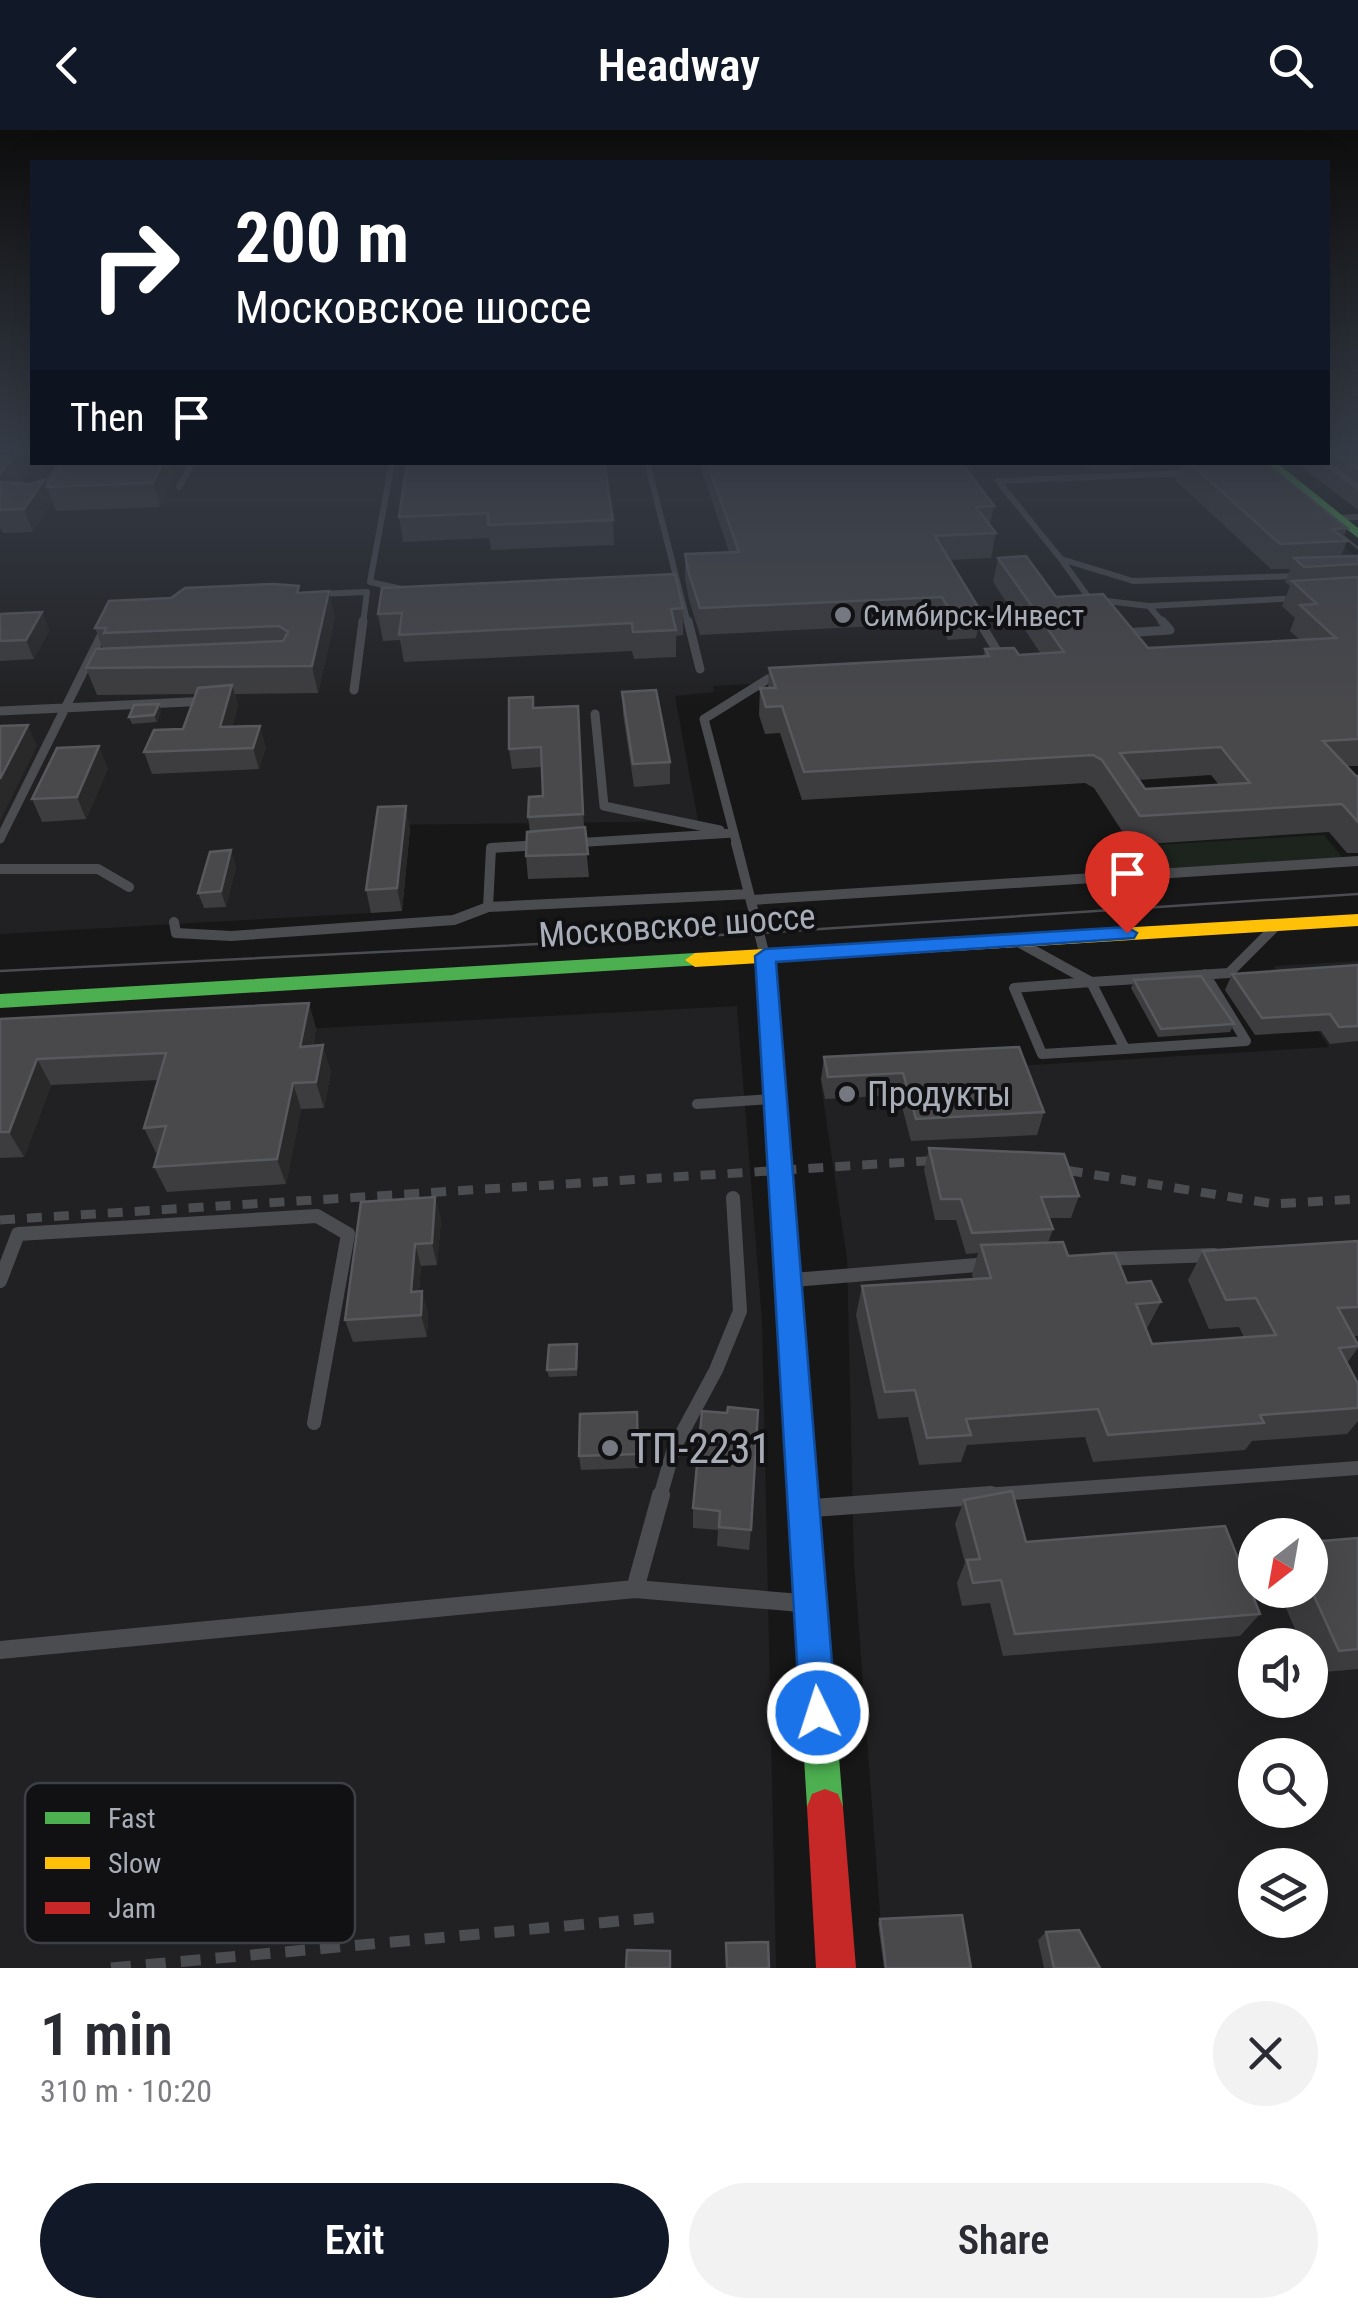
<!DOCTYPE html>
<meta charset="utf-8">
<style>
body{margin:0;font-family:"Roboto Condensed",sans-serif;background:#f2f2f3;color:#2b2b33;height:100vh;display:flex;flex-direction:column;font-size:38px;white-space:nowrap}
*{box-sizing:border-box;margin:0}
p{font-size:32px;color:#7c7c81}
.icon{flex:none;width:55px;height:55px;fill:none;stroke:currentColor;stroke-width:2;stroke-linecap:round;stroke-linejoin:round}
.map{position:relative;height:1838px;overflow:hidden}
.sheet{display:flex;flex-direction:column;background:#fff;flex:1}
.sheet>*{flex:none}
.top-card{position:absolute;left:30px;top:30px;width:1300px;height:305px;border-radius:0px;box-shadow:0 10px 40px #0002;background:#111827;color:#fff;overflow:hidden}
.needle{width:65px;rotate:211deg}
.fabs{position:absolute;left:1238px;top:1388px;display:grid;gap:20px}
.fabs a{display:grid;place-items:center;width:90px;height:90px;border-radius:50%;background:#fff;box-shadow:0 10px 40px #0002;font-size:50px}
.pin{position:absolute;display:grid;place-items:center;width:85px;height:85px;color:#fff;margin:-102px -42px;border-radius:50% 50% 50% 0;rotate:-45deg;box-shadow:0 0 10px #0007}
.pin .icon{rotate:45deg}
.me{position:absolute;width:110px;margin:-55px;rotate:356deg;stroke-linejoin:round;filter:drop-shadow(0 0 8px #0008)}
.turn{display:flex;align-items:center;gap:35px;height:210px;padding:0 40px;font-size:45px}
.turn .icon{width:130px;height:130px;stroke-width:2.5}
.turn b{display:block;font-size:70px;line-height:85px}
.then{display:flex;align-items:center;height:95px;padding:0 40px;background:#0003;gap:20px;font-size:38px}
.round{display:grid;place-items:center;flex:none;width:105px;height:105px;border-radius:52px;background:#f2f2f3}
.overview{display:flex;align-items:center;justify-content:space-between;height:170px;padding:0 40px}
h1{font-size:60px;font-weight:600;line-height:75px}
.primary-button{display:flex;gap:20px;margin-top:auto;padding:20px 40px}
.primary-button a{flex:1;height:115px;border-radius:60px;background:#111827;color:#fff;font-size:40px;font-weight:600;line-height:115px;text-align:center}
.primary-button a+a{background:#f2f2f3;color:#2b2b33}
header{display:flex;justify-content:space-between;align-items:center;height:130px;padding:0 40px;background:#111827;color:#fff;font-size:45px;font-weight:600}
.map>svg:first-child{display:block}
</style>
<header><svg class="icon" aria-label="back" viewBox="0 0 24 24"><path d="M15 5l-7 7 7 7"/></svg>Headway<svg class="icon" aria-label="search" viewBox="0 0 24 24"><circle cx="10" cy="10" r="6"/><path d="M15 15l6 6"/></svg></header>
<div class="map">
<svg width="1358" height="1838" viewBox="0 0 1358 1838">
<rect width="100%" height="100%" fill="#171717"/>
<path fill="#212123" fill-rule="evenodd" d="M0,320h32v12l1209,1 117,95v93l-645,35 1,6 -39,4 23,125 -315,4 -12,88 -371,21z
M1358,831v1007h-474l-30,-405 -7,-304 -27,-181 509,-31 -55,-81zM1255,1405h55v55h-55zM1255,1515h55v55h-55zM1255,1625h55v55h-55zM1255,1735h55v55h-55z
M737,876l25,314 14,648h-776v-923z"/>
<path fill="#1d241e" d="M1324,705l19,23 -191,11 -15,-23z"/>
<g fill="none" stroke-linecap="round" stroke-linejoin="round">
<path stroke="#4b4c50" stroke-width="6" d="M0,323l32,-1
M392,332l-22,120 32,7
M647,332l41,162
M1189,343l-191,8 63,78 72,22 166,-5
M179,357l14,-25
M39,367l23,-35
M1338,388l20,-1
M1061,429l33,46
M318,464l49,-2 -4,32
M1098,470l51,6 15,18
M1149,476l151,-8
M972,479l9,15"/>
<path stroke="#4b4c50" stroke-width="9" d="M688,491l12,48
M979,491l25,41
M1123,503l47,-3 -8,-9
M354,560l9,-69
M0,581l209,-10
M595,584l9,92 116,24
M0,709l105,-211
M573,713l161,-10
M535,715h5
M737,715l-33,-126 64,-40 16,-1"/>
<path stroke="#4b4c50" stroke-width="10" d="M736,713l29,113
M0,739h98l31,18
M751,770l607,-39
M488,777l3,-59 49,-3
M174,792l2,11 55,3 223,-16 34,-13 261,-13
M1022,814l69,38 138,-9 46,-46
M1091,852l34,67 -83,5 -28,-66z
M1125,919l121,-8 -41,-67
M697,974l74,-5"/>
<path stroke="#4b4c50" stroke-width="14" d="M1102,1129l112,-4
M793,1150l196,-16
M0,1151l18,-47 299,-18 31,18 -34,189
M660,1367l14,-49 42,-78 24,-59 -7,-113
M957,1367l401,-29"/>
<path stroke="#4b4c50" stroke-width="18" d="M813,1378l178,-13
M635,1459l26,-94
M0,1520l635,-61 166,14"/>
<path fill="#4caf50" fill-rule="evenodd" d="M1263,332h13l82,66v10z
M765,819l10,7 68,851 -5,13 -13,5 -13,-5 -5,-13 -52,-851z
M695,823l10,7 -3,5 -702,43v-14z"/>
<path fill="#ffc107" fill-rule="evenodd" d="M1358,784v12l-663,41 -10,-7 10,-7z"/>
<path fill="#c62828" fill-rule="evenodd" d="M825,1659l13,5 5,13 13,161h-40l-9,-161 5,-13z"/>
<path stroke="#4b4c4f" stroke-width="2.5" d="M1322,389l36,29
M0,841l759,-38 599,-39"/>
<path stroke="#4b4c4f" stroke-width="9" stroke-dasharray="15 12" stroke-linecap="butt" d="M1041,1036l233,38 84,-5
M0,1090l957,-61"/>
<path stroke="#4b4c4f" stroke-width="11" stroke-dasharray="20 15" stroke-linecap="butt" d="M111,1838l552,-51"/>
</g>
<path fill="#3d3d3f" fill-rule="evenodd" d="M1328,320h30v60l-63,-48h33z
M0,322l26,21 -8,11h11l15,-4 8,22 -19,30 -30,1 -3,-5z
M65,332h105l4,14 -14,31 -104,4 -9,-24z
M407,332l206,58 1,25 -123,5 -2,-12 -86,4 -4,-25z
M699,332h262l33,44 -4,19 6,8 -5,25 -42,2 32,52 -5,26 -28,2 -10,-17 -238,12 -11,-35 -4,-21v-25l44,-2z
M1082,332h52l-2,7 -42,1z
M1181,332h83l83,66 -4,10 4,3 -6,15h17v210h-11l9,10h2v77h-11l-18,-21 -198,13 -37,-57 -9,-5 -283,17 -22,-67 -15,1 -6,-19 1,-27h8l1,-20 214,-11 2,-8 34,6 22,-1 -48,-72 5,-24 58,39 92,51 152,-8 -10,-9 5,-13 -13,-12 8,-20 -5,-4 5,-13h-19l-95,-88zM1211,645l8,10 -74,4 -7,-9z
M300,462l35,25 -17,76 -83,1 3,11 -6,22 34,20 -7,22 -107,5 -8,-22 39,-23 13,-35 -99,1 -11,-27 17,-19 -8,-21z
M683,478v27l-7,1v21l-42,2 -2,-8 -228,11 -4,-22 -17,1 -5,-27z
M42,482l7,19 -15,28 -34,2v-47z
M622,562l48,70v22l-36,3 -11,-73z
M578,576l6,121 5,50 -61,2 -2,-23 4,-24 -2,-15 15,-21 -2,-29 -29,2 -3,-20 25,-41z
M161,581l-4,11 -25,2 -3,-7z
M108,638l-22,51 -44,3 -10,-23z
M410,698l-8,83 -31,2 -5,-23z
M236,736l-10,41 -22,1 -6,-15z
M1358,835v76l-28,3 -9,-13 -66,4 -30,-45 7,-16z
M1134,850l100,44 -4,8 -72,5 -27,-49z
M0,889l316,9 -3,18 18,25 -7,37 -23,1 -15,75 -119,8 -13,-25 4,-14h-2l-12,-25 14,-48 -107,5 -27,72 -24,1z
M1019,917l25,65 -7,23 -126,6 -12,-46 -74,4 -4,-20 3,-22z
M929,1018l150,48 -8,22h-22l4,11 -5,14 20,13 59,27 34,19 -15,28 6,14 92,-7 -5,-10 -30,2 -21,-49 15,-29 155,-10v95h-5l5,12 -11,15 11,21v37l-11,13 -95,7 -7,9 -152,12 -8,-25 -118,8 -6,17 -42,3 -11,-48 -30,2 -22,-104 6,-29 111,-7 -1,-4 6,-22 -12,1 -10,-34h-21l-11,-50z
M435,1067l6,23 -4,45 -16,1 -2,25h3l6,23 -1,23 -74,5 -8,-22z
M578,1222l-1,24 -28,1 -2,-7z
M637,1282l2,56 -58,2 -2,-14z
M727,1283l24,117 -2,20 -32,-4 1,-16 -25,-2v-20z
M964,1370l62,42 234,72 -20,22 -237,20 -13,-53 -28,3 -5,-23 8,-20 -10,-39z
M1358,1408v131l-44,4 -4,-9v-19h-8l-24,-55h32v-48z
M880,1789l91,49h-87l-6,-45z
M1046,1802l54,36h-56l-6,-28z"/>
<path fill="#29292a" d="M18,321l8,22 -23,31 -3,-7v-23z
M159,332h11l4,14 -14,31 -7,-24z
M44,350l8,22 -19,30 -9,-23z
M329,461l6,26 -17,76 -6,-27z
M42,482l7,19 -15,28 -8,-19z
M232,555l6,20 -12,43 -6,-21z
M159,574l2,7 -4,11 -3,-7z
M28,595l9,21 -37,75v-42z
M260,596l6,21 -7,22 -6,-21z
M99,616l9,22 -22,51 -9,-22z
M406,676l4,22 -8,83 -5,-23z
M231,720l5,16 -10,41 -5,-16z
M309,873l7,25 -8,44 -8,-25z
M323,915l8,26 -7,37 -8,-26z
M37,929l14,26 -27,72 -15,-25z
M293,953l8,26 -15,75 -9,-25z
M435,1067l6,23 -4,45 -5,-22z
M415,1114l6,22 -4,48 -6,-22z
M422,1161l6,23 -1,23 -6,-22z"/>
<path fill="#49494c" stroke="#58595d" stroke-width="2.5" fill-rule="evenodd" d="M1329,320h22l7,5v14z
M18,321l-18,23v-22z
M65,332h98l-10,21 -106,4z
M407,332h197l9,58 -125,5v-12l-89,4z
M707,332h254l33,44 -18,1 20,26 -61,3 46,76 -29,2 -10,-17 -242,11 -11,-34 -4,-20 54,-2z
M1189,332h75l83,66 -15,1 15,12 -67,3z
M1322,332h5l31,23v4z
M44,350l-20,29 -24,1v-28l29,2z
M1026,426l30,41 47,-3 45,54 188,-10 -36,-33 17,-1 -25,-23 66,-4v162l-35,2 33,35h2v46l-16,-18 -202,12 -38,-56 -9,-5 -289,17 -22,-66 -16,1 -6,-19h16l-7,-20 220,-12 -4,-7 29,-1 5,7 45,-3 -66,-94zM1221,617l29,36 -105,6 -25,-36z
M1358,426v8l-54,3 -10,-9z
M675,444l8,34 -12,1 5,21 -43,2 -1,-9 -233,12 3,-22 -24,1 4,-26z
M273,454l26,2 -2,7 32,-2 -17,75 -226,2 10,-19 187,-8 5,-9 -9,-6 -175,7 2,-5h-11l14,-27 62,-3 14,-10z
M42,482l-16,28 -26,1v-27z
M232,555l-12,42 40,-1 -7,22 -109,4 10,-22 29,-1 15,-41z
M656,560l14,72 -37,2 -11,-72z
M533,567v11l45,-2 5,108 -55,3 1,-20 14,-1 -2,-49 -32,2v-51z
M159,574l-5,11 -25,2 5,-12z
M28,595l-28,54v-53z
M99,616l-22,51 -45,2 25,-51z
M406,676l-9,82 -31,2 12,-83z
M585,697l3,27 -62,2 1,-24z
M231,720l-10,41 -23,2 12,-41z
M1358,835v61l-19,1 -9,-13 -68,4 -30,-44z
M1201,846l33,48 -73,5 -27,-49z
M309,873l-9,44 23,-2 -7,37 -23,1 -16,76 -123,8 12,-41 -22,2 22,-75 -129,6 -28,73h-9v-113z
M1019,917l25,65 -128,7 -13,-46 -75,4 -4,-20z
M929,1018l135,6 15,42 -38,1 12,32 -81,4 -11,-34h-20z
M435,1067l-3,46 -17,1 -4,48 11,-1 -1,24 -76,5 16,-118z
M1358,1111v66l-20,1 20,37v1l-19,2 19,36v24l-98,7 4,8 -156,12 -10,-26 -132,10 5,16 -44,3 -12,-48 -30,2 -23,-106 129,-8 -10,-33 82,-3 5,14 47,-3 12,30 24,-2 10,21 -25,2 16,40 124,-9 -20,-37 -30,2 -23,-49z
M577,1214l-1,25 -29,1 2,-25z
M728,1277l30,3 -7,120 -32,-3 1,-16 -27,-3 9,-97 25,2z
M637,1282l1,42 -59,2 1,-42z
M1012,1361l14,51 199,-16 35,88 -245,20 -14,-54 -28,3 -6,-23 13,-1 -16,-59z
M1358,1408v111l-19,2 -29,-64v-45z
M962,1785l9,53h-85l-6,-49z
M1079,1800l21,38h-46l-8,-36z
M768,1812l1,26h-42l-1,-25z
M627,1820l43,1v17h-44z"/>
<linearGradient id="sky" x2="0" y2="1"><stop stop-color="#0d0d0d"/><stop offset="0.55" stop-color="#363c47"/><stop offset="1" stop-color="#363c47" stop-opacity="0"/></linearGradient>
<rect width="1358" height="577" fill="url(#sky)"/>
<path fill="#1a73e8" stroke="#114b97" stroke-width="2.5" d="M1127,797l10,6 -3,5 -358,24 60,751 -6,13 -12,5 -12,-5 -6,-13 -45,-757 10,-7z"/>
<g fill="#757880" stroke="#111113" stroke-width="4">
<circle cx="843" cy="485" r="10"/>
<circle cx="847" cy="964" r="10"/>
<circle cx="610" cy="1318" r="10"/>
</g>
<g text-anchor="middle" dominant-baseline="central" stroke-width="8" stroke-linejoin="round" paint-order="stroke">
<g font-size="30" fill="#a8adb8" stroke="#111113" text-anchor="start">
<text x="863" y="485">Симбирск-Инвест</text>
</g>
<g font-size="35" fill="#a8adb8" stroke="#111113">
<text transform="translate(677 796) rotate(-4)">Московское шоссе</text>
</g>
<g font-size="35" fill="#a8adb8" stroke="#111113" text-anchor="start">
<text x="867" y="964">Продукты</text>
</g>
<g font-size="42" fill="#a8adb8" stroke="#111113" text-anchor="start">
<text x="630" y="1318">ТП-2231</text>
</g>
</g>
<rect x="25" y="1653" width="330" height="160" rx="15" fill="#111113" stroke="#3e4045" stroke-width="2.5"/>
<rect x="45" y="1682" width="45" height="12" fill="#4caf50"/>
<rect x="45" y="1727" width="45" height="12" fill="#ffc107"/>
<rect x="45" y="1772" width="45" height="12" fill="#c62828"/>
<g font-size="28" fill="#a8adb8">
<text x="108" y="1698">Fast</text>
<text x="108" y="1743">Slow</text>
<text x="108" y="1788">Jam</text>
</g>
</svg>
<div class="fabs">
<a><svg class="needle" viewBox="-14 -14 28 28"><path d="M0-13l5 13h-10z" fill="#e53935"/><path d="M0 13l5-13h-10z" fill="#7c7c81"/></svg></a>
<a><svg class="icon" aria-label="sound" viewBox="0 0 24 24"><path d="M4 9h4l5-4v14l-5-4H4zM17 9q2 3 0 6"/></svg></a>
<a><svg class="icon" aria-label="search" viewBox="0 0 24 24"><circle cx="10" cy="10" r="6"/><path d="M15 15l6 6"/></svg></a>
<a><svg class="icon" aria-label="layers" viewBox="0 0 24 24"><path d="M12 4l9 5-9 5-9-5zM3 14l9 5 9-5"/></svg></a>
</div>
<div class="pin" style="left:1127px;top:803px;background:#d93025"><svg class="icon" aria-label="arrive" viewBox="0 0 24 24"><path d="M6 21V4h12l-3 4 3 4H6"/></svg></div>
<svg class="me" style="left:818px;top:1583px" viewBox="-20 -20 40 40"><circle r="17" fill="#1a73e8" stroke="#fff" stroke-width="3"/><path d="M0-11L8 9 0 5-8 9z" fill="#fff"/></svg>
<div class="top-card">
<div class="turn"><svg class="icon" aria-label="right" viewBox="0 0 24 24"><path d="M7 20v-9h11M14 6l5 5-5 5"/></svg><div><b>200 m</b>Московское шоссе</div></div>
<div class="then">Then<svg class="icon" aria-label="arrive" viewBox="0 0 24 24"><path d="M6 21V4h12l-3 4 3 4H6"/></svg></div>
</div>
</div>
<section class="sheet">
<div class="overview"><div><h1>1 min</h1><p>310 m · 10:20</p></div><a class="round"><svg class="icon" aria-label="close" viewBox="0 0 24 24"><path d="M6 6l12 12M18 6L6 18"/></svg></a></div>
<div class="primary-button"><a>Exit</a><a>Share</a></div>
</section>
